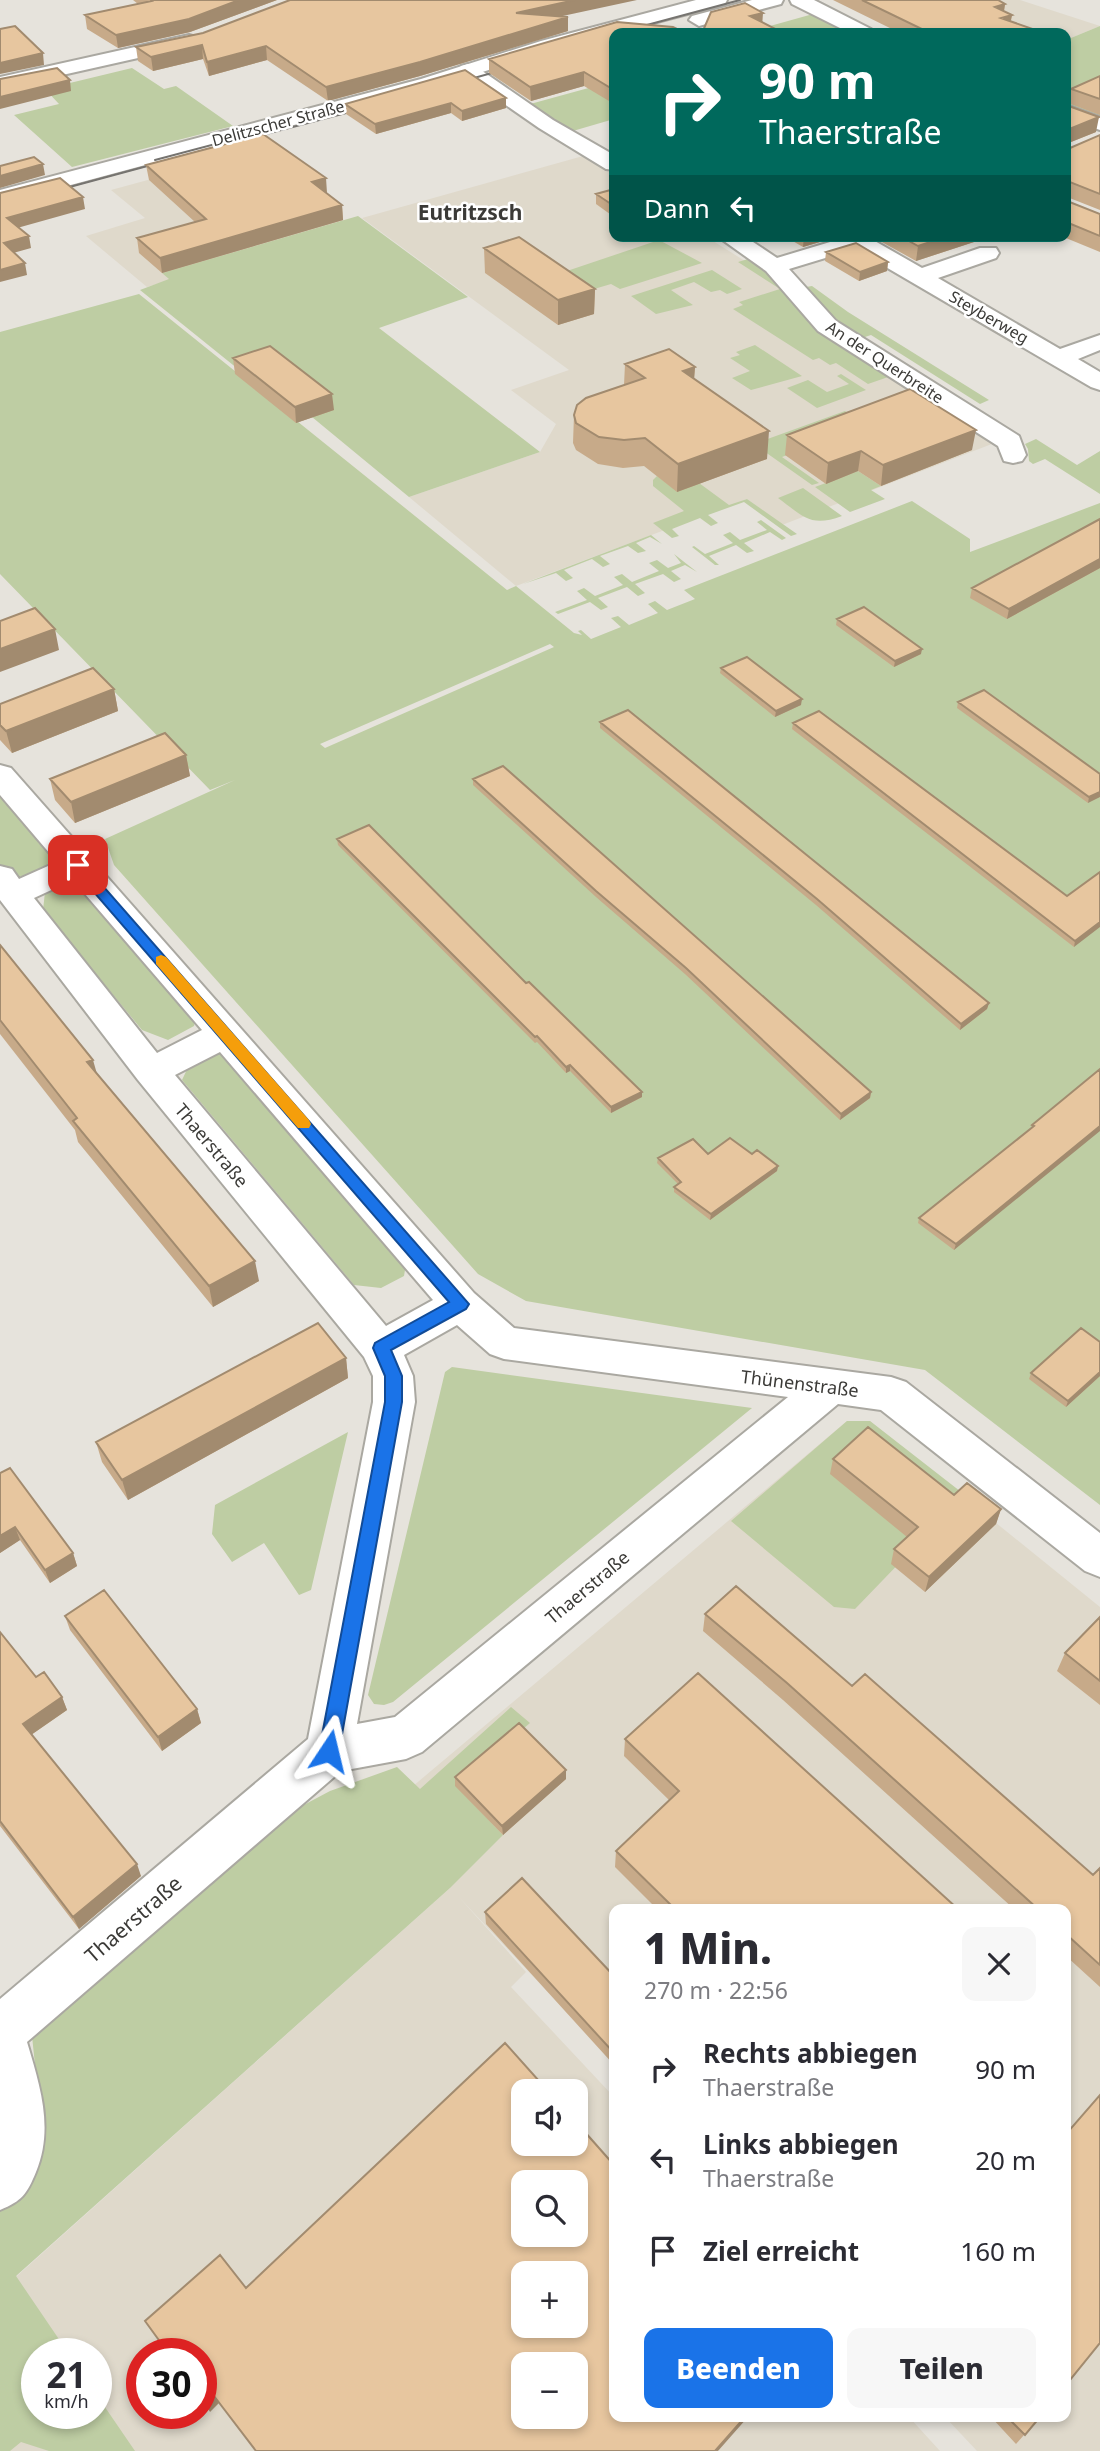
<!DOCTYPE html>
<html lang="de">
<meta charset="utf-8">
<style>
body{margin:0;font-family:"Noto Sans",sans-serif;background:#f7f7f7;color:#2b2b33;height:100vh;display:flex;flex-direction:column;font-size:26px;white-space:nowrap}
*{box-sizing:border-box;margin:0}
p{font-size:23px;color:#7c7c81}
.icon{flex:none;width:38px;height:38px;fill:none;stroke:currentColor;stroke-width:2;stroke-linecap:round;stroke-linejoin:round}
.map{position:relative;flex:1;overflow:hidden}
.drawer{position:absolute;left:609px;top:1904px;width:462px;height:518px;display:flex;flex-direction:column;background:#fff;border-radius:14px;box-shadow:0 4px 10px #0003}
.drawer>*{flex:none}
.guide{position:absolute;left:609px;top:28px;width:462px;height:214px;border-radius:14px;box-shadow:0 4px 10px #0003;background:#00695c;color:#fff;overflow:hidden}
.fabs{position:absolute;left:511px;top:2079px;display:grid;gap:14px}
.fabs a{display:grid;place-items:center;width:77px;height:77px;border-radius:14px;background:#fff;box-shadow:0 4px 10px #0003;font-size:35px}
.speed{position:absolute;left:21px;top:2338px;display:flex;gap:14px;font-size:35px;font-weight:700;text-align:center}
.speed>*{display:grid;place-content:center;width:91px;height:91px;border-radius:50%;background:#fff;box-shadow:0 4px 10px #0003;line-height:1}
.speed small{font-size:18px;font-weight:400}
.speed .limit{border:10px solid #d22;background:#fff;color:#111}
.pin{position:absolute;display:grid;place-items:center;width:60px;height:60px;color:#fff;margin:-30px;border-radius:14px;box-shadow:0 4px 10px #0006}
.me{position:absolute;width:77px;margin:-38px;rotate:10deg;stroke-linejoin:round;filter:drop-shadow(0 0 5px #0008)}
.turn{display:flex;align-items:center;gap:24px;height:147px;padding:0 35px;font-size:32px}
.turn .icon{width:91px;height:91px;stroke-width:2.5}
.turn b{display:block;font-size:49px;line-height:60px}
.then{display:flex;align-items:center;height:66px;padding:0 35px;background:#0003;gap:14px;font-size:26px}
.round{display:grid;place-items:center;flex:none;width:74px;height:74px;border-radius:14px;background:#f7f7f7}
.summary{display:flex;align-items:center;justify-content:space-between;height:119px;padding:0 35px}
h1{font-size:42px;font-weight:800;line-height:52px}
.button{display:flex;gap:14px;margin-top:auto;padding:14px 35px}
.button a{flex:1;height:80px;border-radius:14px;background:#1a73e8;color:#fff;font-size:28px;font-weight:800;line-height:80px;text-align:center}
.button a+a{background:#f7f7f7;color:#2b2b33}
ul{padding:0;list-style:none}
li{display:flex;align-items:center;gap:21px;height:91px;padding:0 35px}
li div{flex:1}
li b{display:block;font-size:26px}
li em{font-style:normal}
.map>svg:first-child{display:block}
</style>
<div class="map">
<svg width="1100" height="2451" viewBox="0 0 1100 2451">
<rect width="100%" height="100%" fill="#e6e3dc"/>
<path fill="#dfd9cb" fill-rule="evenodd" d="M897,0h123l80,26 -34,14v-7h-166z
M243,154l56,19 28,20 -14,4 39,29 -205,61 -61,-51 59,-18 -34,-28z
M583,156l31,19v61h91l72,45 54,57 11,9 155,95 -215,83 -35,-26 -231,87 -107,-89 131,-45 16,-28 -45,-34 58,-20 -207,-152z
M847,1421h23l230,186v844h-123l-32,-34h121v-508h-452v154l-156,-167 68,76 -15,15 103,110v79l-38,-43v-42h-38l-33,-36 -255,242 -99,32 17,25h-26v59h59v-13l9,12 9,-9 36,48h-255v-198l17,23 433,-388 -69,-75zM37,2354h59v59h-59z
M748,2417h161l31,34h-222z"/>
<path fill="#becda3" fill-rule="evenodd" d="M813,14l37,19 -101,-1z
M1100,26v92l-34,-13v-65z
M132,68l32,21 12,-3 57,40 -161,41 -58,-52 45,-11 -14,-15z
M614,81v38l-48,14 -43,-27z
M358,216l110,81 -89,31 161,124 -131,45 -97,-80 21,-8 -95,-40 -98,-79 29,-11 -7,-6z
M659,240l43,23 -82,26 -9,-5 -27,8 -23,-19z
M748,259l26,16 57,63 60,38 -23,8 -32,-21 -6,2 -11,-7 -6,2 -80,-51 10,-4 -4,-3 41,-13 -42,-27z
M712,270l30,19 -15,5 -7,-4 -9,2 -17,-10 -23,8 22,15 -37,9 -25,-18z
M812,286l36,26 141,88 -9,4 -109,-69 -12,4c-21,-15 -40,-29 -53,-52z
M139,294l368,296 9,-4 58,47 8,2 -4,-4 3,-1 10,9 30,-12 -10,-9 7,-2 11,9 29,-12 -10,-9 7,-3 12,9 28,-11 -11,-9 228,-89 58,38v13l130,-49v1002l-175,-135 -399,-69 -48,-27 -364,-409 -9,-26 130,-59 -25,10 -210,-216v-242zM550,644l4,3 -229,101 -5,-4z
M755,345l47,31 -51,14 -19,-12 18,-7 -20,-13 10,-3 -4,-3z
M841,374l25,16 -49,18 -30,-20 21,-8 19,12 22,-8 -12,-8z
M845,411l21,14 -84,32 37,26 -7,2 -58,-41z
M1036,439l41,26 23,-14v43l-55,-35 -12,5 -4,-3 -1,-12 -3,-5z
M858,471l23,15 -10,4 14,9 -35,13 -35,-25z
M657,476l20,15 22,-8 30,22 18,-6 50,35 -6,2 -47,-34 -36,13 10,8 -7,3 -11,-8 -28,11 7,7 -7,2 -19,-15 31,-12 -31,-25v-6z
M803,488l39,28c-32,12 -39,0 -64,-18z
M761,520l25,18 -4,2 -12,-8 -26,11 10,8 -7,2 -11,-8 -27,11 10,9h-4l-23,-18 2,-1 11,8 28,-11 -10,-8 7,-3 10,8 27,-10 -10,-8z
M651,535l11,9 -12,-7 -14,6 10,8 -8,2 -10,-7 -28,10 10,8 -7,3 -11,-8 -28,11 9,8 -7,3 -10,-8 -33,11z
M674,554l23,18 -12,-7 -14,6 10,8 -7,3 -11,-8 -28,10 10,9 -7,3 -11,-9 -29,11 10,9 -7,3 -11,-8 -32,12 -3,-2 32,-12 -10,-9 7,-3 11,8 28,-11 -9,-8 8,-3 10,8 27,-11 -10,-8 8,-3 11,8 13,-5z
M0,783l57,76c-14,16 -41,26 -57,8z
M67,883l22,5 108,125 -3,13 -26,14 -26,-10 -99,-120 2,-18z
M212,1051l23,6 172,201 -3,18 -23,12 -27,-3 -172,-205 9,-19z
M452,1367l300,41 -359,294 -9,3 -10,-1 -6,-9 77,-323z
M847,1421h23l95,74 -110,114 -21,-2 -103,-86z
M348,1432l-37,158 -12,5 -35,-52 -32,19 -20,-28 3,-29z
M511,1707l19,16 -74,63 47,49 -53,53 -434,388 53,78h-32v59h59v-19l39,57h-86l-28,-9 -11,9h-10v-240l32,-36 10,-43 -10,-96 251,-220 47,-25 67,-24 23,22z"/>
<g fill="none" stroke-linecap="round" stroke-linejoin="round">
<g stroke="#aaa8a1" stroke-width="4">
<path id="minor" d="M790,0h24l57,29 3,4h-24l-58,-29z
M189,35l7,2 3,4 -3,4 -196,44v-12z
M468,64l7,2 78,54 61,35v15l-8,-1 -67,-41 -78,-54 -3,-4 3,-4z
M1066,105l34,12v13l-34,-12z
M717,236h27l33,22 73,-22h16l56,32 58,-20h16l3,5 -3,5 -58,20 122,71 40,-14v15l-22,9 22,13v18l-9,-3 -236,-138 -66,20 47,52 183,115 7,19 -4,6 -9,2 -9,-2 -6,-15 -180,-115 -52,-60z
M0,765l11,3 463,525 40,35 377,49 15,5 194,151v44l-15,-6 -204,-161 -43,-6 -416,348 -16,7 -65,12 -314,271c13,44 27,86 9,130 -9,22 -14,29 -36,38v-211l308,-260 65,-337v-26l-9,-19 -226,-277 -138,-180v-34l12,3 7,10 38,-17 -57,-67zM73,880l129,150 -45,23 -123,-155zM220,1052l213,248 -47,26 -211,-251zM457,1325l33,29 14,5 284,38 -393,320 -38,7 58,-322 -2,-26 -9,-21z"/>
</g>
<g stroke="#aaa8a1" stroke-width="4">
<path id="major" d="M696,0h31l-2,4 -170,45 -120,38 -435,117v-14l421,-111 120,-38z
M752,0h31l-2,4 -82,22 -10,-6 3,-4z"/>
</g>
<use href="#minor" fill="#fff" fill-rule="evenodd"/>
<use href="#major" fill="#fff" fill-rule="evenodd"/>
<path stroke="#767470" stroke-width="2" d="M617,33l123,-33
M456,83l54,-15
M247,139l118,-31
M155,160l102,-27
M51,192l115,-31"/>
</g>
<path fill="#c7aa89" d="M133,0h144l-87,32 -72,16 -31,-19 -2,-14 53,-11z
M833,0h165l7,4 -1,7 8,4 -1,6 33,12h-144z
M561,17h7v14l-148,45 -92,25 -61,-41 -58,16 -6,-17 -50,12 -15,-10 -2,-14 67,-14z
M614,33v71l-30,-18 -53,15 -42,-28v-14z
M465,70l41,38 -44,13 -11,-8 -75,21 -30,-20 -1,-10z
M1100,76v39l-32,-12 3,-14z
M1066,91v14l30,27 -30,12v1l4,3 30,-13v75l-33,-13v4l33,13v38l-39,-16h5z
M146,165l181,28h-1l16,12 1,15 -181,53 -23,-20 -2,-15 58,-16 -46,-42z
M614,189v28l-18,-13v-10z
M784,236h56l-37,11z
M871,236h104l-1,6 -58,19z
M484,248l111,41 -1,25 -36,11 -73,-52z
M826,252l62,10 -1,9 -28,10 -34,-20z
M233,358l101,52 -38,13 -61,-49z
M625,364l70,3 -1,11 73,81 -90,33 -33,-26 -21,2 -25,-4 -22,-14 -3,-7 1,-28 50,-30z
M787,435l185,15 -91,36 -23,-15 -32,13 -41,-29z
M1100,519v49l-93,51 -37,-21 2,-10z
M837,619l84,35 -27,13 -58,-42z
M721,668l80,37 -26,12 -55,-44z
M114,689l4,22 -106,42 -12,-13v-36z
M958,702l142,72 -12,29 -131,-95z
M600,722l389,281 -2,6 -27,21 -144,-125 -216,-177z
M793,723l274,173 33,-24 -26,75 -282,-218z
M186,755l4,21 -115,47 -20,-23 -5,-21z
M473,779l398,313 -1,6 -30,22 -155,-146 -89,-77 -123,-112z
M337,839l189,144 116,109v5l-31,16 -41,-42 -4,2 -29,-31 -2,1 -197,-198z
M0,945l97,129 162,207 -46,26 -135,-165 -3,-12 -75,-96z
M1100,1069l-146,181 -36,-27 1,-5 112,-89 1,-4z
M708,1154h44l26,12 -1,5 -67,49 -36,-28v-5l4,-3 -21,-21 1,-5z
M1100,1342v34l-34,31 -37,-28 2,-6z
M346,1358l2,20 -220,122 -26,-38 -6,-20z
M833,1459l168,50 -5,15 -71,68 -34,-28 3,-15 13,-12 -77,-63z
M0,1473l73,80 4,13 -27,17 -30,-43 -20,13z
M705,1614l147,72 241,189 7,-7v119l-34,-31v-47h-52l-231,-209 -80,-69z
M65,1616l132,93 4,14 -39,28 -92,-121z
M1100,1617v88l-43,-34 8,-18z
M0,1632l36,45 26,20 5,13 -36,25 110,141 -62,53 -79,-103z
M625,1739l333,170h-301l-42,-42 1,-16 53,-51 -45,-44z
M455,1777l111,2 -63,56 -48,-49z
M485,1912l129,64v89l-128,-141z
M991,2417h49l-24,27z"/>
<path fill="#a28b6f" d="M239,0h38l-87,32 -72,16 -2,-13z
M575,0h62l-121,26v-13z
M1005,4l-2,13 9,-2 -3,13 -14,-21z
M763,13l-1,14 -12,-11z
M568,17v14l-148,45 -92,25 -2,-14z
M202,45l1,14 -50,12 -2,-14z
M266,46l1,14 -58,16 -2,-14z
M43,53l1,12 -44,9v-11z
M584,72v14l-53,15 -1,-14z
M70,80l1,11 -71,18v-12z
M506,98v10l-44,13v-10z
M451,103v10l-75,21 -1,-10z
M1099,117l-3,15 -30,12 1,-14z
M43,164l2,11 -45,13v-12z
M326,178l1,15 -14,4 -1,-15z
M1070,182l-3,15 -1,-13z
M83,197l2,12 -75,21 -3,-12z
M342,205l1,15 -181,53 -2,-15z
M29,236l2,12 -25,7 -2,-12z
M804,236h36l-37,11z
M949,236h26l-1,6 -58,19 2,-15z
M888,262l-1,9 -28,10 1,-9z
M25,263l2,12 -27,7v-12z
M595,289l-1,25 -36,11v-25z
M695,367l-2,27 -10,-23z
M332,394l2,16 -38,13 -1,-16z
M976,430l-4,20 -91,36 2,-21z
M769,431l-2,28 -90,33 1,-28z
M861,451l-3,20 -32,13 2,-21z
M1100,559v9l-93,51 2,-10z
M55,629l4,21 -59,22v-23z
M922,649l-1,5 -27,13 1,-6z
M114,689l4,22 -106,42 -6,-22z
M802,699l-1,6 -26,12 1,-6z
M186,755l4,21 -115,47 -4,-21z
M1100,792v5l-12,6 1,-6z
M1100,922v5l-26,20 1,-6z
M989,1003l-2,6 -27,21 1,-6z
M93,1060l6,21 -12,-19z
M570,1065v6l-4,2v-6z
M642,1092v5l-31,16v-6z
M871,1092l-1,6 -30,22 1,-6z
M1100,1126v5l-146,119 2,-6z
M778,1166l-1,5 -67,49 1,-6z
M255,1261l4,20 -46,26 -4,-21z
M346,1358l2,20 -220,122 -6,-20z
M1100,1372v4l-34,31 2,-6z
M1001,1509l-5,15 -71,68 4,-15z
M15,1527l5,13 -20,13v-17z
M73,1553l4,13 -27,17 -5,-13z
M62,1697l5,13 -39,27 -5,-13z
M197,1709l4,14 -39,28 -4,-14z
M566,1770v9l-63,56 -1,-9z
M137,1864l4,12 -62,53 -6,-12z
M214,2396l5,7 -9,9 -4,-7z
M745,2417h3l-30,34h-3z"/>
<path fill="#e7c69f" stroke="#a28b6f" stroke-width="2" fill-rule="evenodd" d="M151,0h88l-50,19 -73,16 -31,-20 67,-14z
M290,0h285l-59,13 52,4 -148,45 -94,25 -60,-41 -59,16 -5,-17 -51,12 -15,-10 67,-14z
M862,0h136l7,4 -10,3 17,8 -11,3 43,15h-114z
M745,3l18,10 -13,3 33,17h-81l9,-21z
M617,22l56,5 12,6h-71v57l-30,-18 -54,15 -41,-28z
M15,26l28,27 -43,10v-34z
M57,68l13,12 -70,17v-18z
M465,70l41,28 -44,13 -11,-8 -76,21 -30,-20z
M1100,76v23l-29,-10z
M1066,91v14l33,12 -32,13 -1,15 4,3 30,-13v59l-30,-12 -4,2 1,17 33,13v22l-34,-14z
M263,134l63,44 -14,4 30,23 -182,53 -23,-20 69,-19 -60,-54z
M34,157l9,7 -43,12v-10z
M60,178l23,19 -76,21 22,18 -25,7 21,20 -25,7v-77z
M614,189v17l-18,-12z
M900,236h49l-31,10z
M519,237l76,52 -37,11 -74,-52z
M856,243l32,19 -28,10 -34,-20z
M270,346l62,48 -37,13 -62,-49z
M669,349l26,18 -12,4 86,60 -91,33 -33,-26 -21,2 -25,-3 -23,-14 -2,-8 3,-10 9,-7 59,-20 -20,-14z
M910,389l66,41 -93,35 -22,-14 -33,12 -41,-28z
M1100,519v40l-91,50 -37,-21z
M864,607l58,42 -27,12 -58,-42z
M35,608l20,21 -55,20v-28z
M747,657l55,42 -26,12 -55,-43z
M93,668l21,21 -108,42 -6,-6v-21z
M984,690l116,84v18l-11,5 -131,-95z
M628,710l361,293 -28,21 -144,-125 -217,-177z
M819,711l248,185 33,-24v50l-25,19 -282,-218z
M165,733l21,22 -115,47 -21,-23z
M503,766l368,326 -30,22 -155,-146 -90,-77 -123,-112z
M369,825l157,158 3,-1 113,110 -31,15 -41,-42 -4,2 -29,-31 -2,1 -198,-198z
M0,945l93,115 -6,2 168,199 -46,25 -136,-165 4,-3 -77,-98z
M1100,1069v57l-144,118 -37,-26 115,-92 -2,-1z
M730,1138l22,16 5,-4 21,16 -67,48 -37,-27 7,-5 -23,-24 35,-19 15,15z
M318,1323l28,35 -224,122 -26,-38z
M1081,1328l19,14v30l-32,29 -37,-28z
M868,1427l86,68 13,-12 34,26 -72,68 -35,-28 24,-22 -85,-68z
M10,1468l63,85 -28,17 -30,-43 -15,9v-63z
M736,1586l116,100 13,-12 228,201 7,-7v97l-34,-31v-25h-28l-251,-226 -82,-69z
M104,1590l93,119 -39,28 -93,-121z
M1100,1617v64l-35,-28z
M0,1632l36,45 8,-5 18,25 -39,27 114,140 -64,53 -73,-96z
M698,1673l260,236h-283l-59,-58 63,-60 -54,-52z
M519,1723l47,47 -64,56 -47,-49z
M522,1878l92,98v77l-129,-141z
M505,2043l43,48h-25v53h53v-22l38,43v252h131l-30,34h-459l-42,-55 -8,9 -5,-6v-45h-32l-24,-33 75,-66 26,33zM523,2182h53v53h-53zM523,2273h53v53h-53zM523,2364h53v53h-53z
M1100,2095v248l-34,42v-251z
M1007,2417h33l-15,18z"/>
<path fill="#1a73e8" stroke="#114b97" stroke-width="2" d="M78,860l4,2 387,442 -3,5 -75,41 11,26v26l-63,349 -3,7 -7,2 -7,-2 -3,-7 66,-349v-26l-12,-28 2,-5 74,-41 -376,-434 -2,-3z"/>
<path fill="#f59e0b" d="M161,955l5,2 143,163 2,4 -2,4h-11l-142,-164v-7z"/>
<g text-anchor="middle" dominant-baseline="central" stroke-width="5" stroke-linejoin="round" paint-order="stroke">
<g font-size="16" fill="#3b3a37" stroke="#fff">
<text transform="translate(278 123) rotate(-15)">Delitzscher Straße</text>
<text transform="translate(989 317) rotate(30)">Steyberweg</text>
<text transform="translate(885 362) rotate(33)">An der Querbreite</text>
</g>
<g font-size="18" fill="#3b3a37" stroke="#fff">
<text transform="translate(212 1145) rotate(50)">Thaerstraße</text>
<text transform="translate(800 1383) rotate(7)">Thünenstraße</text>
<text transform="translate(587 1587) rotate(-40)">Thaerstraße</text>
</g>
<g font-size="21" font-weight="bold" fill="#3b3a37" stroke="#fff">
<text x="470" y="212">Eutritzsch</text>
</g>
<g font-size="21" fill="#3b3a37" stroke="#fff">
<text transform="translate(133 1919) rotate(-41)">Thaerstraße</text>
</g>
</g>
</svg>
<div class="fabs">
<a><svg class="icon" aria-label="sound" viewBox="0 0 24 24"><path d="M4 9h4l5-4v14l-5-4H4zM17 9q2 3 0 6"/></svg></a>
<a><svg class="icon" aria-label="search" viewBox="0 0 24 24"><circle cx="10" cy="10" r="6"/><path d="M15 15l6 6"/></svg></a>
<a>+</a>
<a>−</a>
</div>
<div class="speed"><div>21<small>km/h</small></div><div class="limit">30</div></div>
<div class="pin" style="left:78px;top:865px;background:#d93025"><svg class="icon" aria-label="arrive" viewBox="0 0 24 24"><path d="M6 21V4h12l-3 4 3 4H6"/></svg></div>
<svg class="me" style="left:329px;top:1751px" viewBox="-20 -20 40 40"><path d="M0-17L14 15 0 8-14 15z" fill="#1a73e8" stroke="#fff" stroke-width="4"/></svg>
<div class="guide">
<div class="turn"><svg class="icon" aria-label="right" viewBox="0 0 24 24"><path d="M7 20v-9h11M14 6l5 5-5 5"/></svg><div><b>90 m</b>Thaerstraße</div></div>
<div class="then">Dann<svg class="icon" aria-label="left" viewBox="0 0 24 24"><path d="M17 20v-9H6M10 6l-5 5 5 5"/></svg></div>
</div>
<section class="drawer">
<div class="summary"><div><h1>1 Min.</h1><p>270 m · 22:56</p></div><a class="round"><svg class="icon" aria-label="close" viewBox="0 0 24 24"><path d="M6 6l12 12M18 6L6 18"/></svg></a></div>
<ul>
<li><svg class="icon" aria-label="right" viewBox="0 0 24 24"><path d="M7 20v-9h11M14 6l5 5-5 5"/></svg><div><b>Rechts abbiegen</b><p>Thaerstraße</p></div><em>90 m</em></li>
<li><svg class="icon" aria-label="left" viewBox="0 0 24 24"><path d="M17 20v-9H6M10 6l-5 5 5 5"/></svg><div><b>Links abbiegen</b><p>Thaerstraße</p></div><em>20 m</em></li>
<li><svg class="icon" aria-label="arrive" viewBox="0 0 24 24"><path d="M6 21V4h12l-3 4 3 4H6"/></svg><div><b>Ziel erreicht</b></div><em>160 m</em></li>
</ul>
<div class="button"><a>Beenden</a><a>Teilen</a></div>
</section>
</div>
